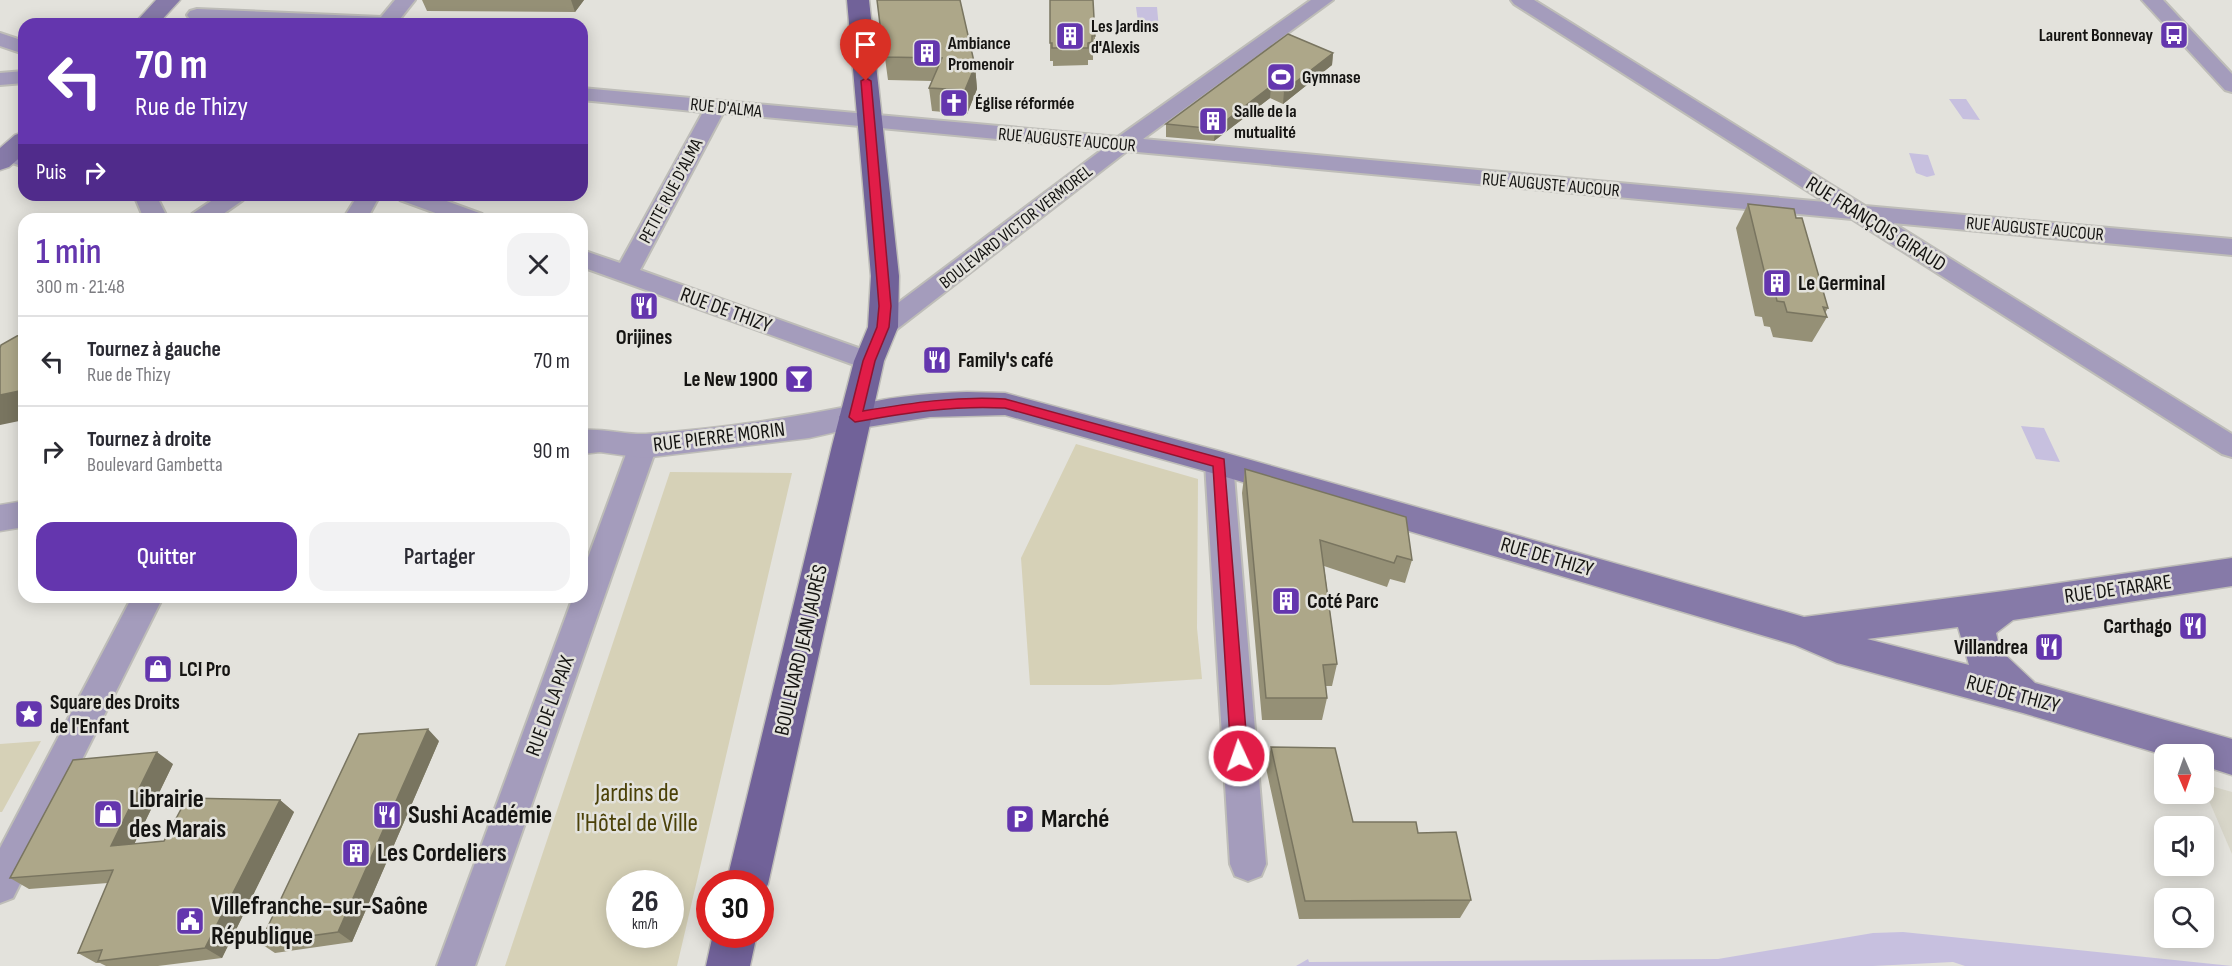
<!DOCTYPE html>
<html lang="fr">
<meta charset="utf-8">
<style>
body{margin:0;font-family:"Sofia Sans Condensed",sans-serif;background:#f2f2f3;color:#2b2b33;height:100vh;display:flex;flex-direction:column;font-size:22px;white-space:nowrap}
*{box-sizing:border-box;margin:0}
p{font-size:20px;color:#7c7c81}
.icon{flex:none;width:33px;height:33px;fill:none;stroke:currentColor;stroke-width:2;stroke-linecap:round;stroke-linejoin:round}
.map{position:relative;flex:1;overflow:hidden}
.side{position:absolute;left:18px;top:213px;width:570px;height:390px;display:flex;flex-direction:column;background:#fff;border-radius:18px;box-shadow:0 3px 15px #0003}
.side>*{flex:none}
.hud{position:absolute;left:18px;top:18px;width:570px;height:183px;border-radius:18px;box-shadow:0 3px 15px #0003;background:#6436ae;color:#fff;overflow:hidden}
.needle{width:39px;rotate:178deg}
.tools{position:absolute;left:2154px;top:744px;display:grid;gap:12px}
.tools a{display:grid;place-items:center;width:60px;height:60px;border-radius:12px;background:#fff;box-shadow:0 3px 15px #0003;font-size:30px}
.speed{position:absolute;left:606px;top:870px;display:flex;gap:12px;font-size:30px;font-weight:700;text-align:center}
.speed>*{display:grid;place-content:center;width:78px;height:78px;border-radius:50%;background:#fff;box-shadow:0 3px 15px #0003;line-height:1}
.speed small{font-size:15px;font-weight:400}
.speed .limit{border:9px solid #d22;background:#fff;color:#111}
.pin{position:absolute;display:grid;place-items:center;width:51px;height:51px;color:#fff;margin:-62px -26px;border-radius:50% 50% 50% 0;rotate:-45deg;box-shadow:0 0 6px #0007}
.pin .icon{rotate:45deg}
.me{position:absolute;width:66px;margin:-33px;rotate:357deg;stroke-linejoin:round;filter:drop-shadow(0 0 4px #0008)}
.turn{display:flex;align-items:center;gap:21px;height:126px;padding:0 18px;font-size:27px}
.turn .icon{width:78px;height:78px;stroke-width:2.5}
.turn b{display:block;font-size:42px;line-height:51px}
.then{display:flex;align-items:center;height:57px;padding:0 18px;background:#0003;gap:12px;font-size:22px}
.round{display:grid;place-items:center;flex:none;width:63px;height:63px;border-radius:18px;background:#f2f2f3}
.overview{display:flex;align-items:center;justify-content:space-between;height:102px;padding:0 18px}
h1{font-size:36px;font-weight:600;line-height:45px;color:#6436ae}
.button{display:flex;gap:12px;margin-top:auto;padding:12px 18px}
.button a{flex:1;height:69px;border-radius:18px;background:#6436ae;color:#fff;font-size:24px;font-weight:600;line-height:69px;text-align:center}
.button a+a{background:#f2f2f3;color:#2b2b33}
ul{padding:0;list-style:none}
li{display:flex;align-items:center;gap:18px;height:90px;padding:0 18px;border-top:2px solid #e1e1e2}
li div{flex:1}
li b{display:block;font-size:22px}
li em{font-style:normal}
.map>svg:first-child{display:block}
</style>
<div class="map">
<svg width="2232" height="966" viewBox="0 0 2232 966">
<rect width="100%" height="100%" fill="#e3e2dc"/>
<path fill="#d8d6c9" d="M2204,784l28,8v62l-28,-65z"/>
<path fill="#d6d1b7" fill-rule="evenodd" d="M1076,444l122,35 -1,149 5,51 -93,6h-79l-9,-127z
M670,472l122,1 -115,493h-172zM620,884h50v50h-50z
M41,741l-39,71h-2v-68z"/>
<path fill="#c7c0df" d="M1136,7h21l2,22h-20z
M1949,99h17l14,21 -17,-1z
M1909,153l19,2 7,20 -8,2 -11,-4z
M2021,426l23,2 16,34 -24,-3z
M1903,932l329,34h-267l-12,-4 -80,4h-577l12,-7 1,3 409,-3 155,-26z"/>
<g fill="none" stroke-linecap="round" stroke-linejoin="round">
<g stroke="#bebdb8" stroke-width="4">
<path id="minor" d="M395,0h20l-19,24h-124l-75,-3 -7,-2 -3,-4 3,-4 7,-2 184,8z
M1311,0h22l-190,139 682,63 -311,-198 -3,-4h23l331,206 367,33v16l-339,-32 339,211v23l-10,-3 -370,-235 -725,-68 -235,182 -9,3 -9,-3 -4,-6 4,-6 229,-172 -380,-36 -83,157 238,85 4,6 -4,6 -9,3 -9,-3 -278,-100v-17l38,13 83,-151 -121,-12v-12l536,49z
M2142,0h21l69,74v18l-7,-2z
M0,33l24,8v13l-24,-8z
M24,71v12l-24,2v-12z
M9,147l15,5v15l-17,-6 -7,1v-14z
M134,195h22l12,24h-24z
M220,195h26l-3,5 -27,19h-28l4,-5z
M358,195h22l-13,24h-24z
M397,195h33l52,19 4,5h-34l-52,-19z
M643,436l10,3 4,7 -182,520h-38l136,-369h9v-23l47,-128 4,-7z
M1219,452l10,3 4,8 33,401 -5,12 -13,5 -13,-5 -5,-12 -25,-401 4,-8z
M132,597h31l-150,301 -13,5v-55z"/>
</g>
<g stroke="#bebdb8" stroke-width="3">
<path id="tertiary" d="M855,405l11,4 5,8 -5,8 -57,13 -166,20 -43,-6 -18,2v-24c23,-2 43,5 64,4 69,-5 141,-15 209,-29z
M24,501v26l-24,4v-26z"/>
</g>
<g stroke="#bebdb8" stroke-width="3">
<path id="secondary" d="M156,0h24l-22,24h-24z
M24,132v22l-15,13 -9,3v-22l15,-13z
M967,392l38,1 214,58 585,166 200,-26 228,-33v28l-219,34 -17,13 4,17 35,33 197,56v36l-28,-9v-12l-40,1 -141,-42 -186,-50 -42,-18 -576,-170 -214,-60 -75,2 -75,12 -11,-4 -5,-8 5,-8c39,-12 82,-16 123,-17zM1958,627l11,38 -102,-26z"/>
</g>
<g stroke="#bebdb8" stroke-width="3">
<path id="primary" d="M847,0h22l30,276 -1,51 -14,34 -116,523 -8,15v-15h-34l106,-438 22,-85 14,-34 3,-51z
M713,934h44l-7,32h-44z"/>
</g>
<use href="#minor" fill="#a49cbc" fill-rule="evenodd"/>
<use href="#tertiary" fill="#a49cbc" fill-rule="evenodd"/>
<use href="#secondary" fill="#867aa8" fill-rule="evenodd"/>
<use href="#primary" fill="#716299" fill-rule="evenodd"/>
</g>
<path fill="#959076" d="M422,0h162l-9,12 -148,-1z
M877,0l98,66 2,23 -10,25 -35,-3 -3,-23 3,-7 -44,-1z
M1095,36v18h-2v6h-5v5l-35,1v-5h-3v-18z
M1333,53l-1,12 -49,39 -13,-6 -56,43 -48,-4v-13z
M1748,204l48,14 32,90 -3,5 2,4 -15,25 -39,-5 -3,-10 -6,-1 -2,-9 -7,-1 -19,-88z
M1245,469l167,91 -7,23 -15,-4 -3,8 -63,-21 13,98 -5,22h-6l1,12 -5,22h-60l-20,-227z
M439,741l-87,201 -77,11 -15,-10z
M1271,747l82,75 65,11 53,67 -11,18 -161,1 -33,-151z
M173,764l-39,80 30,-3 116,-41 14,12 -72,146 -64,8h-52l-6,-3h-4l-18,-10 30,-70 -79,6 -19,-11z"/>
<path fill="#797560" d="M571,0h13l-9,12z
M1333,53l-1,12 -49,39 1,-13z
M975,66l2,23 -10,25 -2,-24z
M1271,86l-1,12 -56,43 1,-12z
M24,390v30l-24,5v-30z
M428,729l11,12 -87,201 -14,-10z
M157,752l16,12 -45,93 -17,-11z
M280,800l14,12 -72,146 -17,-10z"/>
<path fill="#ada789" stroke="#797560" stroke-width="1.5" d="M877,0h83l15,66 -10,24 -36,-2 13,-30 -58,-1z
M1050,0h43l2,36h-3v6l-4,1v5h-36v-5h-2z
M1288,34l45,19 -49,38 -13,-5 -56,43 -49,-5z
M1748,204l46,5 2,9h6l26,90 -5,-1 4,10 -40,-5 -3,-10 -7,-1 -2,-9 -6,-1z
M24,334v56l-24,5v-47l1,-3 16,-9z
M1245,469l161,48 6,43 -15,-4 -3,7 -74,-23 17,124 -14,1 4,33h-61z
M428,729l-90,203 -78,11 99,-209z
M1271,747l64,1 18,74h63l2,11 38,-1 15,68 -166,1z
M157,752l-46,94 53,-5 23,-43 93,2 -75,148 -107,13 4,-11 -24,3 35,-83 -103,8 63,-118z"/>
<path fill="#e11d48" stroke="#92132f" stroke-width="1.5" d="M866,78l5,3 20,225 -2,21 -14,34 -12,50c48,-8 93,-15 142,-12l219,60 24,297 -3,6 -6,2 -5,-2 -3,-6 -18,-290 -208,-58c-52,-3 -99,5 -150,14l-6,-5 14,-56 14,-34 2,-21 -18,-225z"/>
<defs>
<g id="bus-square" transform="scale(1.5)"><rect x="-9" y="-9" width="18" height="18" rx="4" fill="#6436ae" stroke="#e3e2dc"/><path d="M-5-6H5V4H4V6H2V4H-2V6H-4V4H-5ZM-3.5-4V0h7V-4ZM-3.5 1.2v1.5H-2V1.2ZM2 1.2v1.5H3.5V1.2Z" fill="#fff"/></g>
<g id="building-square" transform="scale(1.5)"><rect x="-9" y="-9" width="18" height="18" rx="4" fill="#6436ae" stroke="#e3e2dc"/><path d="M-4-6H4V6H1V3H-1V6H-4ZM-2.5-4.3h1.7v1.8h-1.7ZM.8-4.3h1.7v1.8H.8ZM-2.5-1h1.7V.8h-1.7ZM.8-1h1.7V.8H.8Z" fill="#fff"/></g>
<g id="stadium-square" transform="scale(1.5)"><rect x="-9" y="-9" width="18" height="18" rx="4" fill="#6436ae" stroke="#e3e2dc"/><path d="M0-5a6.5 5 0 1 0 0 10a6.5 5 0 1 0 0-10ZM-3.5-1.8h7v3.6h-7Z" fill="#fff"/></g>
<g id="church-square" transform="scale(1.5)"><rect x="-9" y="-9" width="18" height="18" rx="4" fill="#6436ae" stroke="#e3e2dc"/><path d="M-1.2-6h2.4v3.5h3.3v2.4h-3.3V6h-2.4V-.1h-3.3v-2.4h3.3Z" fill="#fff"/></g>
<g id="restaurant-square" transform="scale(1.5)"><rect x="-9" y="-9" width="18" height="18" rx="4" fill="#6436ae" stroke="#e3e2dc"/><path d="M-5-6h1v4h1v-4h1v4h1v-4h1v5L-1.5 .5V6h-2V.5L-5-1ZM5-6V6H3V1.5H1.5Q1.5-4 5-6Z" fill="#fff"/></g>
<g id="bar-square" transform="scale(1.5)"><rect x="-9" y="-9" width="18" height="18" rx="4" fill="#6436ae" stroke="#e3e2dc"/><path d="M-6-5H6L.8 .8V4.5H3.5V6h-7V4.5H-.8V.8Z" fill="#fff"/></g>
<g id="shop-square" transform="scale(1.5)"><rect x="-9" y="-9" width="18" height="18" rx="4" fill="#6436ae" stroke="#e3e2dc"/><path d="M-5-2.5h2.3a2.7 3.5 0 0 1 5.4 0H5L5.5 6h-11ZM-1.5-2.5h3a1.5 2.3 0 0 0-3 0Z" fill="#fff"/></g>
<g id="sight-square" transform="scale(1.5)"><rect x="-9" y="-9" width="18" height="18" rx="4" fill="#6436ae" stroke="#e3e2dc"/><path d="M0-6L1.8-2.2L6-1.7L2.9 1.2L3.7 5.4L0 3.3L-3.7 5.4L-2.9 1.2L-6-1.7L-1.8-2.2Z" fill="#fff"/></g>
<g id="parking-square" transform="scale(1.5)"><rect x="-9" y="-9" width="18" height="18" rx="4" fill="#6436ae" stroke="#e3e2dc"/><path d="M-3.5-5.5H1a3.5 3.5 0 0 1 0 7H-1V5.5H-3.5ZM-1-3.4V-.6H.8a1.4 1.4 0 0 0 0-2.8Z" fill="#fff"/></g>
<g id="civic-square" transform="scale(1.5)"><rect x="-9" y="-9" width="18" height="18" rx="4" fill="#6436ae" stroke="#e3e2dc"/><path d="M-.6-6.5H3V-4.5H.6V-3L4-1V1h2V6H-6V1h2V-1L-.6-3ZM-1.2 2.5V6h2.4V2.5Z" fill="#fff"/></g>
</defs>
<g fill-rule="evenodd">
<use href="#bus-square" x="2174" y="35"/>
<use href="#building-square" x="1070" y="36"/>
<use href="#building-square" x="927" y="53"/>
<use href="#stadium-square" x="1281" y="77"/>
<use href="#church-square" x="954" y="103"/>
<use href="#building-square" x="1213" y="121"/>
<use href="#building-square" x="1777" y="283"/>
<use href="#restaurant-square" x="644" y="306"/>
<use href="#restaurant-square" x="937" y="360"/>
<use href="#bar-square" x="799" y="379"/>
<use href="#building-square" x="1286" y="601"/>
<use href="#restaurant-square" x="2193" y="626"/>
<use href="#restaurant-square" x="2049" y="647"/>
<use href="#shop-square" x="158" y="669"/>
<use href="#sight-square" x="29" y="714"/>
<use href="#shop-square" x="108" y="814"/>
<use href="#restaurant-square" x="387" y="815"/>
<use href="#parking-square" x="1020" y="819"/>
<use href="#building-square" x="356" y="853"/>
<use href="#civic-square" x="190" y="921"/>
</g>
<g text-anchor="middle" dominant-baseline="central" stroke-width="5" stroke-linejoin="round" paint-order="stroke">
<g font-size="18" font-weight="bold" fill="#151412" stroke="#e3e2dc" text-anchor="start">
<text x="1091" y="26">Les Jardins<tspan x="1091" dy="21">d'Alexis</tspan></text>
<text x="2153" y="35" text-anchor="end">Laurent Bonnevay</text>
<text x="948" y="43">Ambiance<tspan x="948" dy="21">Promenoir</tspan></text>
<text x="1302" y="77">Gymnase</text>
<text x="975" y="103">Église réformée</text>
<text x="1234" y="111">Salle de la<tspan x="1234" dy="21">mutualité</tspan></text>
</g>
<g font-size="18" fill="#151412" stroke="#e3e2dc">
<text transform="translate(726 108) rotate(6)">RUE D'ALMA</text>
<text transform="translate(1067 140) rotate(5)">RUE AUGUSTE AUCOUR</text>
<text transform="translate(1551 185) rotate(5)">RUE AUGUSTE AUCOUR</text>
<text transform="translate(671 191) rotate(-62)">PETITE RUE D'ALMA</text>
<text transform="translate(1016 227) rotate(-38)">BOULEVARD VICTOR VERMOREL</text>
<text transform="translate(2035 229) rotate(5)">RUE AUGUSTE AUCOUR</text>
</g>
<g font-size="21" fill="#151412" stroke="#e3e2dc">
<text transform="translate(1876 224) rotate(32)">RUE FRANÇOIS GIRAUD</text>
<text transform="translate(726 310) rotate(20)">RUE DE THIZY</text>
<text transform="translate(719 437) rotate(-7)">RUE PIERRE MORIN</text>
<text transform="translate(1547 557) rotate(16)">RUE DE THIZY</text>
<text transform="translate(2118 589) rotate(-8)">RUE DE TARARE</text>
<text transform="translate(801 650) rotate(-77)">BOULEVARD JEAN JAURÈS</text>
<text transform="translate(2013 694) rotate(15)">RUE DE THIZY</text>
<text transform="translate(550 706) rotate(-70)">RUE DE LA PAIX</text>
</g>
<g font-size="21" font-weight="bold" fill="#151412" stroke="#e3e2dc" text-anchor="start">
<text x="1798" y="283">Le Germinal</text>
<text x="644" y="337" text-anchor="middle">Orijines</text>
<text x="958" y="360">Family's café</text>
<text x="778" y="379" text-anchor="end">Le New 1900</text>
<text x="1307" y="601">Coté Parc</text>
<text x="2172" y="626" text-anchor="end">Carthago</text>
<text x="2028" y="647" text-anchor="end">Villandrea</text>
<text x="179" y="669">LCI Pro</text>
<text x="50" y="702">Square des Droits<tspan x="50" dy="24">de l'Enfant</tspan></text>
</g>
<g font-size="26" fill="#4b4108" stroke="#e3e2dc">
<text x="637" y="793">Jardins de<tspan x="637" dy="30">l'Hôtel de Ville</tspan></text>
</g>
<g font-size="26" font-weight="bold" fill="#151412" stroke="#e3e2dc" text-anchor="start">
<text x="129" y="799">Librairie<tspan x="129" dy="30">des Marais</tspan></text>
<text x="408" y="815">Sushi Académie</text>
<text x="1041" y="819">Marché</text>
<text x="377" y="853">Les Cordeliers</text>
<text x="211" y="906">Villefranche-sur-Saône<tspan x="211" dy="30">République</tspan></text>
</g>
</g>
</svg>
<div class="tools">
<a><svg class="needle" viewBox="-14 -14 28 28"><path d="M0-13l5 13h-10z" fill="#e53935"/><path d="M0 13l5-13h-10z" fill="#7c7c81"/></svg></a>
<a><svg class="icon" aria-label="sound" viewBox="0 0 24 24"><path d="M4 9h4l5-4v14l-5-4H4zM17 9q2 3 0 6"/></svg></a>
<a><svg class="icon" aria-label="search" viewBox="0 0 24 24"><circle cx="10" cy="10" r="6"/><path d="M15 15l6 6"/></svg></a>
</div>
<div class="speed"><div>26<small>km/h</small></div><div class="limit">30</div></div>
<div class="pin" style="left:866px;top:81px;background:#d93025"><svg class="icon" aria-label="arrive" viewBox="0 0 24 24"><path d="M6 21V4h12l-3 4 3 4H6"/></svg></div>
<svg class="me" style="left:1239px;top:756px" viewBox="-20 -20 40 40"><circle r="17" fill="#e11d48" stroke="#fff" stroke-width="3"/><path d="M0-11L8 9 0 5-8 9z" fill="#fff"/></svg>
<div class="hud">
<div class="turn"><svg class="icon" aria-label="left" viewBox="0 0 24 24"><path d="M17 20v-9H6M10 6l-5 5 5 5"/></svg><div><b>70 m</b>Rue de Thizy</div></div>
<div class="then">Puis<svg class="icon" aria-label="right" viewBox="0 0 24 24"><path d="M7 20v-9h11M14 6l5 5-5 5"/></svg></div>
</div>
<section class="side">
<div class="overview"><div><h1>1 min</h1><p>300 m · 21:48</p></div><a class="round"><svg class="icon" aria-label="close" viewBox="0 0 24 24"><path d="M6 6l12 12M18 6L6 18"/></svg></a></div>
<ul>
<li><svg class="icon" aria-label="left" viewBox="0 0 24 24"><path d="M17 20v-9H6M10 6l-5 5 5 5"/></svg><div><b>Tournez à gauche</b><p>Rue de Thizy</p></div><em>70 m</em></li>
<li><svg class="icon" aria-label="right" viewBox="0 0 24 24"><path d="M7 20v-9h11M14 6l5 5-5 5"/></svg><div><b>Tournez à droite</b><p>Boulevard Gambetta</p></div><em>90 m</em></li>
</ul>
<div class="button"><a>Quitter</a><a>Partager</a></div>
</section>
</div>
